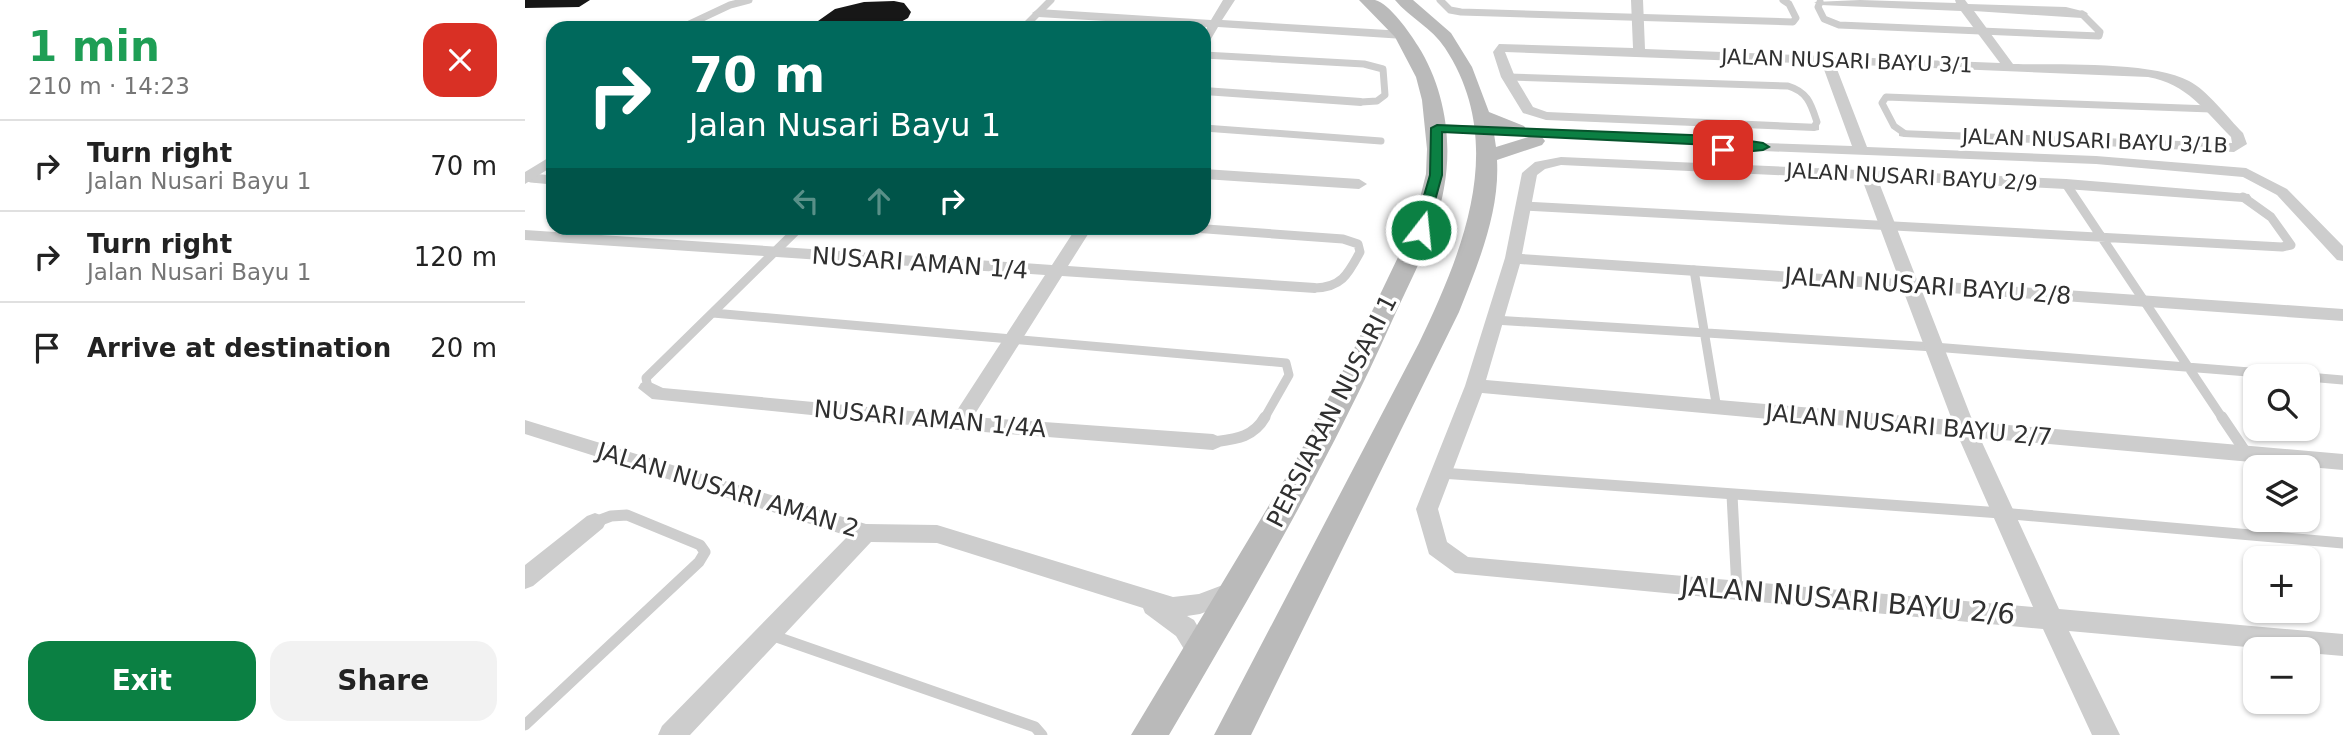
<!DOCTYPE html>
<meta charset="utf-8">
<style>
body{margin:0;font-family:"DejaVu Sans",sans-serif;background:#f2f2f2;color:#222;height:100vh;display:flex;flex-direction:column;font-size:26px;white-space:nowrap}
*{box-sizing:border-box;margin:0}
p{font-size:23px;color:#767676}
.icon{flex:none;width:38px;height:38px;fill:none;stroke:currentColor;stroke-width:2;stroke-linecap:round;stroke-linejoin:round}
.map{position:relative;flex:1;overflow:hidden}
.side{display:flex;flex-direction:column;background:#fff;width:525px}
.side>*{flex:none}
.top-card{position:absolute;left:21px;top:21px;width:665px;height:214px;border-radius:21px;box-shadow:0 2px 5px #0004;background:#00695c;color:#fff;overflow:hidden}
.buttons{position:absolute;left:1718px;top:364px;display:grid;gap:14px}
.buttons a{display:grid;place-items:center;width:77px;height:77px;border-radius:14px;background:#fff;box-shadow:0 2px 5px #0004;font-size:35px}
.pin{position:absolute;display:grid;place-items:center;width:60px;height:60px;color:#fff;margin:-30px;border-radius:14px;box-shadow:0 4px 10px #0006}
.me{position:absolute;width:77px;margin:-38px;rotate:16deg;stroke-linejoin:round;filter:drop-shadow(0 0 5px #0008)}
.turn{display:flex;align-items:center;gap:24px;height:147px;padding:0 28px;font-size:32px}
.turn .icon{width:91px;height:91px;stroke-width:2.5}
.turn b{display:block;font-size:49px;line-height:60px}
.lanes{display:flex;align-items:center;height:66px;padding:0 28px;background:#0003;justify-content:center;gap:35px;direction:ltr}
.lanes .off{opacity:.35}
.round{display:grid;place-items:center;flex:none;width:74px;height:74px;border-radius:21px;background:#f2f2f2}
.summary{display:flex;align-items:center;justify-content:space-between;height:119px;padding:0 28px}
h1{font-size:42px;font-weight:700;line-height:52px;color:#1e9e55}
.cta{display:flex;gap:14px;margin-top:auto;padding:14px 28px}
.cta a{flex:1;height:80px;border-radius:21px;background:#0b8043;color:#fff;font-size:28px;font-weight:700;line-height:80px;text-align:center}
.cta a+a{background:#f2f2f2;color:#222}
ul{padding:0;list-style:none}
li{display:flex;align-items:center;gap:21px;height:91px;padding:0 28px;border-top:2px solid #e0e0e0}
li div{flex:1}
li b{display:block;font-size:26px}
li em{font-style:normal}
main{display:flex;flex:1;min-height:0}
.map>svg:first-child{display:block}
</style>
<main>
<section class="side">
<div class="summary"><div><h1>1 min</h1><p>210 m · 14:23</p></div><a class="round" style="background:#d93025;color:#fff"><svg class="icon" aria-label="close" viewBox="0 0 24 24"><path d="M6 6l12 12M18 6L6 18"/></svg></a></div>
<ul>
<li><svg class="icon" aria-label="right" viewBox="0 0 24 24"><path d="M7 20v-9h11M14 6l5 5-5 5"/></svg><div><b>Turn right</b><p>Jalan Nusari Bayu 1</p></div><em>70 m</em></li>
<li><svg class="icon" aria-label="right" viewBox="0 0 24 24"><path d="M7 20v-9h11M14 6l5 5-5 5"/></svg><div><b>Turn right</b><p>Jalan Nusari Bayu 1</p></div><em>120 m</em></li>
<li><svg class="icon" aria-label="arrive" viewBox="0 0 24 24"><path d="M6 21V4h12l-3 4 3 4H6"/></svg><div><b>Arrive at destination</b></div><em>20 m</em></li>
</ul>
<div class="cta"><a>Exit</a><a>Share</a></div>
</section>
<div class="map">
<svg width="1818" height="735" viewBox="0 0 1818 735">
<rect width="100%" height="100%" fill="#fff"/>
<path fill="#171717" d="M0,0h65l-11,7 -54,1z
M369,1l10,2 7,9 -3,6 -18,10 -72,-1v-6l17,-12 29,-7z"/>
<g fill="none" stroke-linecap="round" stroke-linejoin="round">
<path stroke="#cdcdcd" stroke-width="7" d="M915,0l10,10 11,2 332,10 3,-4 -7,-14 -6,-4
M1295,2l-2,5 6,12 15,6 260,11 1,-4 -18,-18
M156,28l49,-23 19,-5
M498,28l28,-28
M679,55l160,9 19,5 2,26 -8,6 -16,1
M983,77l280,9c20,6 23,18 29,36l-3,5
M679,128l177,13
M1379,133l-10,-7 -12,-23 4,-6 325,12
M1,178l27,2"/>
<path stroke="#cdcdcd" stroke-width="9" d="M6,178l22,2
M1541,184l157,235
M999,206l758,41 9,-2 -20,-28 -28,-20
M668,228l150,11 15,5 2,8c-12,22 -18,35 -45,36
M1169,270l23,139
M188,313l573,50 3,12 -25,44
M969,320l440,27 365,29
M1783,377l35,3
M123,388l-2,-10 153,-150"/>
<path stroke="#cdcdcd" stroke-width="11" d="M1697,417l25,37
M688,442c22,-3 40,-4 52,-25
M916,473l560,40 342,30
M1207,495l5,95
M246,635l264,92 7,8
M0,725l174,-163 6,-10 -5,-7 -73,-30 -16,1 -16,6"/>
<path fill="#cdcdcd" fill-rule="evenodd" d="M698,0h12l-13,20 182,11 6,4 -6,4 -186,-12 -10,17 -4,1 3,-18 -169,-10 -6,-4 6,-4 173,11z
M1106,0h12l2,49 355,14 -39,-52 -141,-6 -6,-3 46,-2 96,3 -1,-3h10l3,4 98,3 20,5 2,2 -6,4 -108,-7 39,53c45,1 139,-3 176,17 18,9 39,37 54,52l4,11 -13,8 -330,-15 -5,-1v-6l333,13 -1,-6c-27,-27 -44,-53 -83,-60l-313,-13 32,83 229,9 150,12 41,21 56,57v15l-6,-1 -60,-65 -34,-18 -147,-13 -333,-13 -47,-7 -279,-12 -7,-4 7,-4 279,12 47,7 89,3 -30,-82 -317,-12 10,25 18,30 14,5 272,12v6l-5,1 -268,-11 -23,-7 -22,-36 -8,-25 6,-8 134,4z
M679,87l157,11 7,4 -7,4 -157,-11z
M28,155v11l-28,18v-12z
M1036,157l505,22 183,15 2,3 -2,3 -6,2 -177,-13 -188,-9 39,100 426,29v12l-421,-30 51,131 370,32v16l-363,-32 79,171 284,25v22l-35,-3v-4h-39l-200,-18 51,104h-28l-49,-106 -588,-56 -26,-19 -13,-45 49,-123 40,-128 17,-85 13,-11zM1036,165l301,14 37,100 -377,-25 15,-79 8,-6zM995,264l383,26 49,130 -466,-40zM957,393l476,43 75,171 -565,-50 -21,-15 -9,-33z
M679,169l155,10 8,5 -8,5 -155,-10z
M551,228h16l-24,38 247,17 9,5 -9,5 -253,-17 -89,141 240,17 7,3 3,5 -3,5 -7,3 -254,-20 -307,-31 -14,-11 3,-5 7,-2 15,7 291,27 91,-140 -520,-35v-10l527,35z
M0,420l341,104 71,1 236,72 26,-3 37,-14 8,3 4,7 -4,7 -44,17 -13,2 7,4 18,31 -4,8 -9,3 -9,-3 -14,-23 -31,-23 -2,-5 -206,-65 -66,-1 -181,193h-32l4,-9 186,-190 -323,-102z
M70,513l8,3 3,6 -3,6 -70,58 -8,3v-24l62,-49z"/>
<path fill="#bababa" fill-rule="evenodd" d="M834,0c5,0 12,0 16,0 15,4 35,33 43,46 26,41 35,94 26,142 -8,47 -33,90 -52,133 -64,143 -144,279 -223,414h-38l164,-273 56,-107 49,-102 18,-47 8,-32 1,-25 -5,-49 -6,-23 -21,-40z
M870,0h18l38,33 21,34 17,45 35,14 3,4 -10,6 -24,-9 3,20 39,-12 7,2 3,4 -3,4 -45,15c3,52 -19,104 -38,152l-208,423h-37l205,-392c44,-92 89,-199 26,-295 -13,-20 -35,-30 -50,-48z"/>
</g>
<path fill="#0b8043" stroke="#07532c" stroke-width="2" d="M912,125l279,11 47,7 6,4 -6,3 -40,4 -4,-1v-6l13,-1 -290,-14v43l-15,55 -6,4 -7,-4 16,-55 1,-47z"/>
<g text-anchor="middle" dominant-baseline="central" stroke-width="7" stroke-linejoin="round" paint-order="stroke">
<g font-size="21" fill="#303030" stroke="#fff">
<text transform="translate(1322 61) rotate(2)">JALAN NUSARI BAYU 3/1</text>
<text transform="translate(1570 141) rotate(2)">JALAN NUSARI BAYU 3/1B</text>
<text transform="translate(1387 177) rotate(3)">JALAN NUSARI BAYU 2/9</text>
</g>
<g font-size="24" fill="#303030" stroke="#fff">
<text transform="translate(395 263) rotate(4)">NUSARI AMAN 1/4</text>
<text transform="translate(1403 286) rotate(4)">JALAN NUSARI BAYU 2/8</text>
<text transform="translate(807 411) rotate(-63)">PERSIARAN NUSARI 1</text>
<text transform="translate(405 419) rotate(5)">NUSARI AMAN 1/4A</text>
<text transform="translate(1384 425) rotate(5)">JALAN NUSARI BAYU 2/7</text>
<text transform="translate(203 490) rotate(17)">JALAN NUSARI AMAN 2</text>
</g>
<g font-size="28" fill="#303030" stroke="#fff">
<text transform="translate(1323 600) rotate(5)">JALAN NUSARI BAYU 2/6</text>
</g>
</g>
</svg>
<div class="buttons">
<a><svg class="icon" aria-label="search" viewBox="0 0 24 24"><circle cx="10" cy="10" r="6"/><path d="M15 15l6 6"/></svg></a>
<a><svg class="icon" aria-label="layers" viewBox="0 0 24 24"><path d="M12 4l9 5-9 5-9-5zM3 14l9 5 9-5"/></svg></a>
<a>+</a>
<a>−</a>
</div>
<div class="pin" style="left:1198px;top:150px;background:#d93025"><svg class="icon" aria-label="arrive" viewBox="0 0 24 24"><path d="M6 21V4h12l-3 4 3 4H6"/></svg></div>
<svg class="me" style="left:896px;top:230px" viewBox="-20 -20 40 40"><circle r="17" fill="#0b8043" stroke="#fff" stroke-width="3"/><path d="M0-11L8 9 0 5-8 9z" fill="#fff"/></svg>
<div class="top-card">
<div class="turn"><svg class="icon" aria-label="right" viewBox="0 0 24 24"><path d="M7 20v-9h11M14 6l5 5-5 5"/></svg><div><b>70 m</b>Jalan Nusari Bayu 1</div></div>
<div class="lanes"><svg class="icon off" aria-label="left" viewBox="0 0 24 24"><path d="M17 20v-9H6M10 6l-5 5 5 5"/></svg><svg class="icon off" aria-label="ahead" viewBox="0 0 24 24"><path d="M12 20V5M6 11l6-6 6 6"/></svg><svg class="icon" aria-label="right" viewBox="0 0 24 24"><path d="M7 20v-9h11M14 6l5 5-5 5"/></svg></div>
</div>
</div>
</main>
